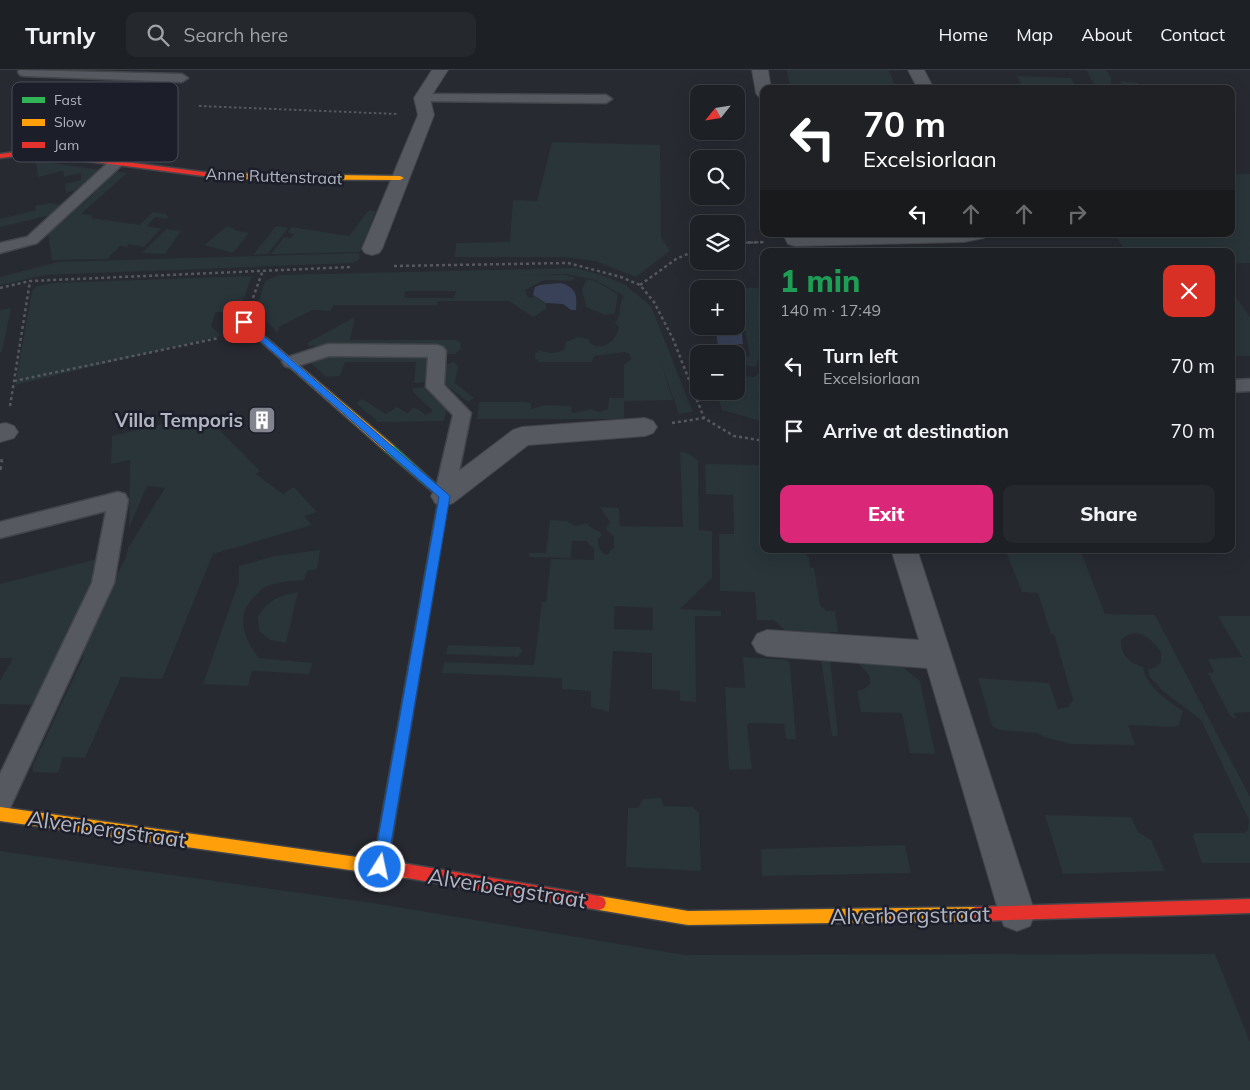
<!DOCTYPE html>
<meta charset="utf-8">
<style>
body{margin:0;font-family:Mulish,sans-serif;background:#25282d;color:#f1f3f6;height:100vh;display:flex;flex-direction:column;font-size:19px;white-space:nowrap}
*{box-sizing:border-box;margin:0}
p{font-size:16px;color:#a0a3a7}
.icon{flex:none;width:28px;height:28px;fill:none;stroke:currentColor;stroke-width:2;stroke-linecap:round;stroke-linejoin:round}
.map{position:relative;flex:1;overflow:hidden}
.drawer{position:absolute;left:760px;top:178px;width:475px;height:305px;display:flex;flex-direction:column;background:#1d2025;border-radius:10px;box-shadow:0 5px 20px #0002,0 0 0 1px #3b3e42}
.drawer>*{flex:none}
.hud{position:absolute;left:760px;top:15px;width:475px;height:152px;border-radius:10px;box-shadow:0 5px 20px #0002,0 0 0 1px #3b3e42;background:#202124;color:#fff;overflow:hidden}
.needle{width:32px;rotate:240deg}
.tools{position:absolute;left:690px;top:15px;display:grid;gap:10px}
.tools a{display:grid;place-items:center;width:55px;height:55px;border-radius:10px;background:#1d2025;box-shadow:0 5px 20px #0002,0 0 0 1px #3b3e42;font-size:25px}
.pin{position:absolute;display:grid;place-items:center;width:42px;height:42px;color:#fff;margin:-21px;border-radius:10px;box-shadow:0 2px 8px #0006}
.me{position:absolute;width:55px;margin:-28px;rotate:10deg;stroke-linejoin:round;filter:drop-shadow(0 0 4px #0008)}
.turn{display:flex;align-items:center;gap:18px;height:105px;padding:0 20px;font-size:22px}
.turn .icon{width:65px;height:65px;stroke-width:2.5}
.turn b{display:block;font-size:35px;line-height:42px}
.lanes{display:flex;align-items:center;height:48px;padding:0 20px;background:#0003;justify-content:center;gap:25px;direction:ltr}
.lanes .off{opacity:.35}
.round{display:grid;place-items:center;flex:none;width:52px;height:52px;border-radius:10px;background:#25282d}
.summary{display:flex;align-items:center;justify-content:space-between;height:85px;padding:0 20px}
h1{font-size:30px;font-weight:800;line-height:38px;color:#1e9e55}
.cta{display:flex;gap:10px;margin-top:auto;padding:10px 20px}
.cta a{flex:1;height:58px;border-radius:10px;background:#db2777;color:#fff;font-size:20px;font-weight:800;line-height:58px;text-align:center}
.cta a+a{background:#25282d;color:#f1f3f6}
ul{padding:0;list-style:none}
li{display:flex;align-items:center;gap:15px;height:65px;padding:0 20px}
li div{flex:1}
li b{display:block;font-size:19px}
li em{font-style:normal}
header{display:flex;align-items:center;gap:30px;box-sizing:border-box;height:70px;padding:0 25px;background:#1d2025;border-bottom:1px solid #3b3e42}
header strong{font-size:24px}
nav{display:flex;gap:28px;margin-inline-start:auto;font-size:18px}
.search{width:350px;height:45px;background:#25282d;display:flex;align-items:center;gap:12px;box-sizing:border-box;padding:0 18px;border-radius:10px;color:#a0a3a7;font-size:19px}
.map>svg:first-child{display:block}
</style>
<header>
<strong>Turnly</strong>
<div class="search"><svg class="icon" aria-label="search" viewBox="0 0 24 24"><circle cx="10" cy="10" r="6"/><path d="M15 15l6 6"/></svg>Search here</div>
<nav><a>Home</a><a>Map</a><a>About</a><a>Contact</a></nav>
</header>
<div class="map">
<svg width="1250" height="1020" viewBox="0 0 1250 1020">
<rect width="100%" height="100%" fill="#272a31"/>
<path fill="#293539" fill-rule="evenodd" d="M768,0h137l-16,1 8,18h-107l-3,-19z
M1086,0h20l5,8v8l10,1v-6l18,2 -1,5 2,1h-43z
M1017,6l54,2 6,11h-34l-2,-2h-7l1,2h-20l-2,-3 8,-1z
M552,72l108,3 1,92 9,14 -34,26 -41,-16 -32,-4h-108l1,-14 54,-1 3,-42 24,1z
M36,92h9l56,8 -20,19 -15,4 -1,-9 16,-4v-7l-17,4 -1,-6 -25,6z
M116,101l11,2 -46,41 12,1 -2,3 49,7 13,-13 14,2 -1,2h3l-2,3 -12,-2 -8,9 14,3 -17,18 -15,-3 -2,3 -7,-1 -13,13 -55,1 -4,-27 30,-28 3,1z
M1231,104h19v89h-19v-12h-105l-10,-14 -29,1 -3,-4h147z
M49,133l13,2 -11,10 -51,12v-8l36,-9 -1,-4z
M368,141h8l-16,41 -89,2 13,-17 7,1 3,-4 -6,-2 4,-5 57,9z
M227,156l8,3v1l14,3 -16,20 -29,-8z
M276,156l12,2 -20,26 -15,1z
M166,159l15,2 -16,23 -23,-1z
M359,183l1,6 -7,4 -308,12 -45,10v-8l58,-15z
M576,198l28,8 20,8 27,22 42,106 -14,2 -19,-54 13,40 -49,1v18h-147l2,-17h45l7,1v6l15,-4 25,1 1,7 20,-4 6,3 10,-3 1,-11h15v-33l7,-6 -2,-5 -4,-2 -31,4 -2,6h-53l-4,-4v-4l5,-4c8,4 16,3 24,0l2,-8 11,-5 12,2v3c12,11 27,-1 30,-14l-4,-5c8,-9 2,-18 9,-27l-29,-16 -29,-6 -48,2 47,-1 11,3 -5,3 -27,-1 -19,10 3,8 7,-1 11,6v6l-13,8 -24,-16h-71l-1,4h-104l-2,6 -19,-1 -33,17 -1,6 -20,-19 -1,-7 8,-26 14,-6zM405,221h51l-2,7h-50z
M252,206l-13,36h-23l-5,14 10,10 -206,49 17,-94 5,-5 17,-3z
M586,209l9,2 23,13 -3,19 -10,2 -19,-8 -4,-17z
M741,218h23v68h-4l-4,11 -11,-2 -3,3v5l-6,3v-20h14l-7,-36h4z
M1231,220l19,27v39h-19z
M11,238l-9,44h-2v-42z
M355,247l-5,23h106l5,3 -1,7 -5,4h-8l-2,-7 -5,-2 -132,1 -1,-3z
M422,286l7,4 -2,22 -13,1 2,-21h-71l-5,14 -14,1 -15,-14 2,-5z
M454,292l4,4 -3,17 19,15 -6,4 -22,-17v-21z
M759,303l5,8v41l-42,-12 -6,-19h20v-12l10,-3 8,1z
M427,317l20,20 -3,14 -66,1 -22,-19 6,-4 24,15 11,-7 10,6 7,-6 12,8 7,-4 -20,-19v-4z
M204,344l56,57 -4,3 27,20 11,-7 23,25 -13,4 8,9 -99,29 -51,125 -41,-2 -36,81 -22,-1 -5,16 -25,-1v-7l50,-107 1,-7 -4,-1 46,-93 2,-9 37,-60 -18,-2 -18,42 1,-68 -19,4 1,-28z
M680,382h5l13,8 1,70 13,1v47l-32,31 41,2v5h-26l1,86 -16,-1v-10l-28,-2v-36l-39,-2 -4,61 -18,-5v-16l-29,-2v-11l-120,-5 2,-11 90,3 8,-63h4l5,-43 43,1v-11l-8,-8h-14l-1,17 -42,-1v-4h17l4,-33 17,1 8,5 11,-3c5,6 12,6 16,12l-4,4c0,8 2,13 9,16l7,-8v-10l-8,-8 4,-7 -10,-15 19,1 1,18 63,1zM615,536l38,2v22l-39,-1z
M705,394l59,1v84h35l10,8 1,11h4l6,37 7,6h8l3,21h-8v4l-41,-2 -15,-14h-17l-2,-28 -35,-1 -1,-57h15l-1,-39 -27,-1z
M1005,479h75l25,65 50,1 95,182v66h-48l-9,-26 1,-4h51l3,-3 1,-10 -48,-100 -38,-29 -14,-15 -1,-7 8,-2 5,-5v-10c-10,-14 -25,-27 -40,-12 0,15 8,23 22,27 4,21 24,33 40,44l-4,14 -5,2 -46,-2 7,20 -64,-1 -27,-7 -7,-4 -37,-3 -8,-4 -14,-48 71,5 9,26 10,-2 5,-7 -19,-66h-3l-13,-41 -16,-1z
M320,480l-3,19 -10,2 -3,9c-14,1 -27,2 -39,7 -4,2 -6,5 -9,8 -21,19 -13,43 3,63l54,5 -4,11 -57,-3 -4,15 -45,-2 36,-103v-15l35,-10z
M97,489v16l-63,130 -34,-1v-23l13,-23h-13v-74z
M298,522l-12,51 -16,-3 -11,-9 -1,-15c13,-18 19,-19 40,-24z
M1218,546h32v96l-17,1 3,5h-3l-4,-4 -21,-41 6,-1 -6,-13 34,-2z
M448,575l68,2h4l2,4 -4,6 -72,-3z
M743,587l44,3 3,4 6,75h-10l-2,-15 -34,-1 -3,3 5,43 -23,1 -4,-83 20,1z
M821,589h9l8,77h-6z
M853,590l42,1 25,20 15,73 -25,-1 -8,-40 -41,-1 -4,-21c25,-6 9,-22 -4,-31z
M661,728l3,8 29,1 6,6 2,58 -75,-4 2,-59h10l5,-9z
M1045,745l86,2 7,15 13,8 14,31 -102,3z
M905,775l6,28 -149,3 -1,-27z
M0,781l373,52 312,52 530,-1 35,88v48h-1250z"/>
<path fill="#384158" d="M560,213c18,4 17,15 16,27h-5l-8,-6 -17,-1 -13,-8 2,-8 5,-2z
M727,257l5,2 1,5h9l1,10h-8v4c-6,3 -12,2 -17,-2l-2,-15 3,-3z"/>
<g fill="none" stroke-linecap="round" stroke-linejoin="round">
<g stroke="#42454a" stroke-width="3">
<path id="lane" d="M19,0l163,4 6,4 -6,4 -158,-6 -4,-1 -2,-3z
M422,24l184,1 6,4 -6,4 -188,-2 -2,-3 2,-3z
M117,88l5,1 2,3 -2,3 -85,78 -37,10v-10l27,-6 85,-78z
M328,274l109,1 6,2 3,4 -2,34 27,28 -17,83 -3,6 -7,2 -7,-2 -3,-6 19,-81 -27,-28 2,-30 -99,-1 -38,12 -6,-2 -3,-4 3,-4z
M1250,309v12l-19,1v-12z
M118,422l7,2 3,6 -14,83 -105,227 -9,4v-40l92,-191 14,-72 -106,27v-16z"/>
</g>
<g stroke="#42454a" stroke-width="2">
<path id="street" d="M432,0h16l-18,28 4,17 -52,134 -3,4 -7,2 -7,-2 -3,-4 56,-134 -4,-17z
M752,0h16l3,19h-7v9l-6,-2 -2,-3z
M908,0h16l10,19h-16z
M783,164h204l-3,4 -20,4 -169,4 -7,-2z
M645,348l8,3 4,6 -4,6 -8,3 -117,9 -75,58 -9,3 -9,-3 -4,-7 4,-7 78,-59 9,-3z
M6,353l8,3 4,6 -4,6 -14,4v-18z
M891,479h26l118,364 -5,13 -13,5 -13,-5 -5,-13 -72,-245 -160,-12 -10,-4 -5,-9 5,-9 10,-4 152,10z"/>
</g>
<g stroke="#42454a" stroke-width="3">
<path id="fast" d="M389,374l4,1 56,51 -62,371 -2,5 -5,2 -5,-2 -2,-5 66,-370 -54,-46 -1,-3 1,-3z"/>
</g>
<g stroke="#42454a" stroke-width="3">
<path id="slow" d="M208,103l192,3 4,2 -4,2 -174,-1 -18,-2z
M244,249l149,126 1,3 -1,3h-8l-144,-127 -1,-2z
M0,737l407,57 5,2 2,5 -2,5 -5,2 -407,-57z
M599,826l89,15 288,-4 5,2 2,5 -2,5 -5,2 -288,4 -89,-15 -5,-2 -2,-5 2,-5z"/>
</g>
<g stroke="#42454a" stroke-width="3">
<path id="jam" d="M32,80l179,23 4,2 -4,2 -179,-23 -32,4v-4z
M407,794l192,32 5,2 2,5 -2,5 -5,2 -192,-32 -5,-2 -2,-5 2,-5z
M1250,829v14l-274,8 -5,-2 -2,-5 2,-5 5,-2z"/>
</g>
<path stroke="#55585e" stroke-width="2" stroke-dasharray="2.5 2.5" stroke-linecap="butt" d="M199,36l199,8
M35,57l36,-29
M736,173l30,-1"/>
<path stroke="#55585e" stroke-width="2.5" stroke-dasharray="3 3" stroke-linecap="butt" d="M736,173l30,-1
M394,196l174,-3 53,14 19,8 14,17 19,37 31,79 30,18 30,5
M640,215l36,-26 23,-10
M0,218l30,-7 321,-14
M253,228l10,-28
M14,311l205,-43
M10,336l20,-125
M672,353l32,-5
M1,392l1,-3"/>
<path stroke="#55585e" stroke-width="3" stroke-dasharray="4 4" stroke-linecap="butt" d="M0,400l2,-9"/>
<use href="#lane" fill="#565960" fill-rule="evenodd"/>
<use href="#street" fill="#565960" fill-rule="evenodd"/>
<use href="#fast" fill="#30b455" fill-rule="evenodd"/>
<use href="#slow" fill="#ff9f0a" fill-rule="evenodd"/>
<use href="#jam" fill="#e5322d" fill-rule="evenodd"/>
</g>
<path fill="#1a73e8" stroke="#114b97" d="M244,249l206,177 -63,371 -2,5 -5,2 -5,-2 -2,-5 66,-370 -198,-173 -1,-2z"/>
<defs>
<g id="building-square" transform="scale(1.4375)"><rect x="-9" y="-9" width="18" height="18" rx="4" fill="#81848f" stroke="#1c1f2a"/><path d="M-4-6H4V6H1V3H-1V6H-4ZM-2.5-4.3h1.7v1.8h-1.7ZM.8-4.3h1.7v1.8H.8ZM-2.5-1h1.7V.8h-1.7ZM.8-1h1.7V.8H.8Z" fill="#fff"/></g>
</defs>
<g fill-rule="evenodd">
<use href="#building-square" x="262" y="350"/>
</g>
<g text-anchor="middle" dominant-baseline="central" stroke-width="5" stroke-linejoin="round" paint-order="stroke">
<g font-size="16" fill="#b1b5c2" stroke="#1c1f2a">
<text transform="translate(274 106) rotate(2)">Anne Ruttenstraat</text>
</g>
<g font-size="19" font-weight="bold" fill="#b1b5c2" stroke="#1c1f2a" text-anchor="end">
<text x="243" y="350">Villa Temporis</text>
</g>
<g font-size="22" fill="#b1b5c2" stroke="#1c1f2a">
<text transform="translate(107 759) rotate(8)">Alverbergstraat</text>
<text transform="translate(507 818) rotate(9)">Alverbergstraat</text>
<text transform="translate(910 845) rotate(-1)">Alverbergstraat</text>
</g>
</g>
<rect x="12" y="12" width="166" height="80" rx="8" fill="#1c1f2a" stroke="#494c58" stroke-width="1"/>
<rect x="22" y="27" width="23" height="6" fill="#30b455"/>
<rect x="22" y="49" width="23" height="7" fill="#ff9f0a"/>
<rect x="22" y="72" width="23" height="6" fill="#e5322d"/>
<g font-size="14" fill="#b1b5c2">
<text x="54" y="35">Fast</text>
<text x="54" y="57">Slow</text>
<text x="54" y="80">Jam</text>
</g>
</svg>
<div class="tools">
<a><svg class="needle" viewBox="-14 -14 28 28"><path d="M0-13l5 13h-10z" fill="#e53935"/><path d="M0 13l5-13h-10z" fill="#a0a3a7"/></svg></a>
<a><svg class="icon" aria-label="search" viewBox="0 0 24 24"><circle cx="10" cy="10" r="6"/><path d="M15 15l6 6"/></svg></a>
<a><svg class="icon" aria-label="layers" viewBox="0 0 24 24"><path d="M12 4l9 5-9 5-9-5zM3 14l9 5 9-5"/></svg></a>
<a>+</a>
<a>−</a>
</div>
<div class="pin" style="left:244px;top:252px;background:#d93025"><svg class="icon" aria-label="arrive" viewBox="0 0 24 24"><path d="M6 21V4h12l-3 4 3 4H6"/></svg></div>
<svg class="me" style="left:380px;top:797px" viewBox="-20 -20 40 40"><circle r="17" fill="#1a73e8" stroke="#fff" stroke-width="3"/><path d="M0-11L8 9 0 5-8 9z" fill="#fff"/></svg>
<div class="hud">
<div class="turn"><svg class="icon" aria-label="left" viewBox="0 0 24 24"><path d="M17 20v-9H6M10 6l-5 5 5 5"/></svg><div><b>70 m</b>Excelsiorlaan</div></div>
<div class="lanes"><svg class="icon" aria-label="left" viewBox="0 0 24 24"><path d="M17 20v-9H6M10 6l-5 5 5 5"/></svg><svg class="icon off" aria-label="ahead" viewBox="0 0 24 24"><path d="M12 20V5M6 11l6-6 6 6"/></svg><svg class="icon off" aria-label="ahead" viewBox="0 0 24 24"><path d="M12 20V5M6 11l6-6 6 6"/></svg><svg class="icon off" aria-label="right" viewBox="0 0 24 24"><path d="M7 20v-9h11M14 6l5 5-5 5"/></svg></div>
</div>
<section class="drawer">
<div class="summary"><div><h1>1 min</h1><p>140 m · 17:49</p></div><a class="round" style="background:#d93025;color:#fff"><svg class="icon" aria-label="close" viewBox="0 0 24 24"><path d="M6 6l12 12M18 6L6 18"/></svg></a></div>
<ul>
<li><svg class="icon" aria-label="left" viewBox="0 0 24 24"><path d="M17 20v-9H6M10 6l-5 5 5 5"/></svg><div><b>Turn left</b><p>Excelsiorlaan</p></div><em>70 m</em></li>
<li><svg class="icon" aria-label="arrive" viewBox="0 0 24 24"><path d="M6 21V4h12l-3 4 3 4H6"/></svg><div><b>Arrive at destination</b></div><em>70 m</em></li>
</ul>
<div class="cta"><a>Exit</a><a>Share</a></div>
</section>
</div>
